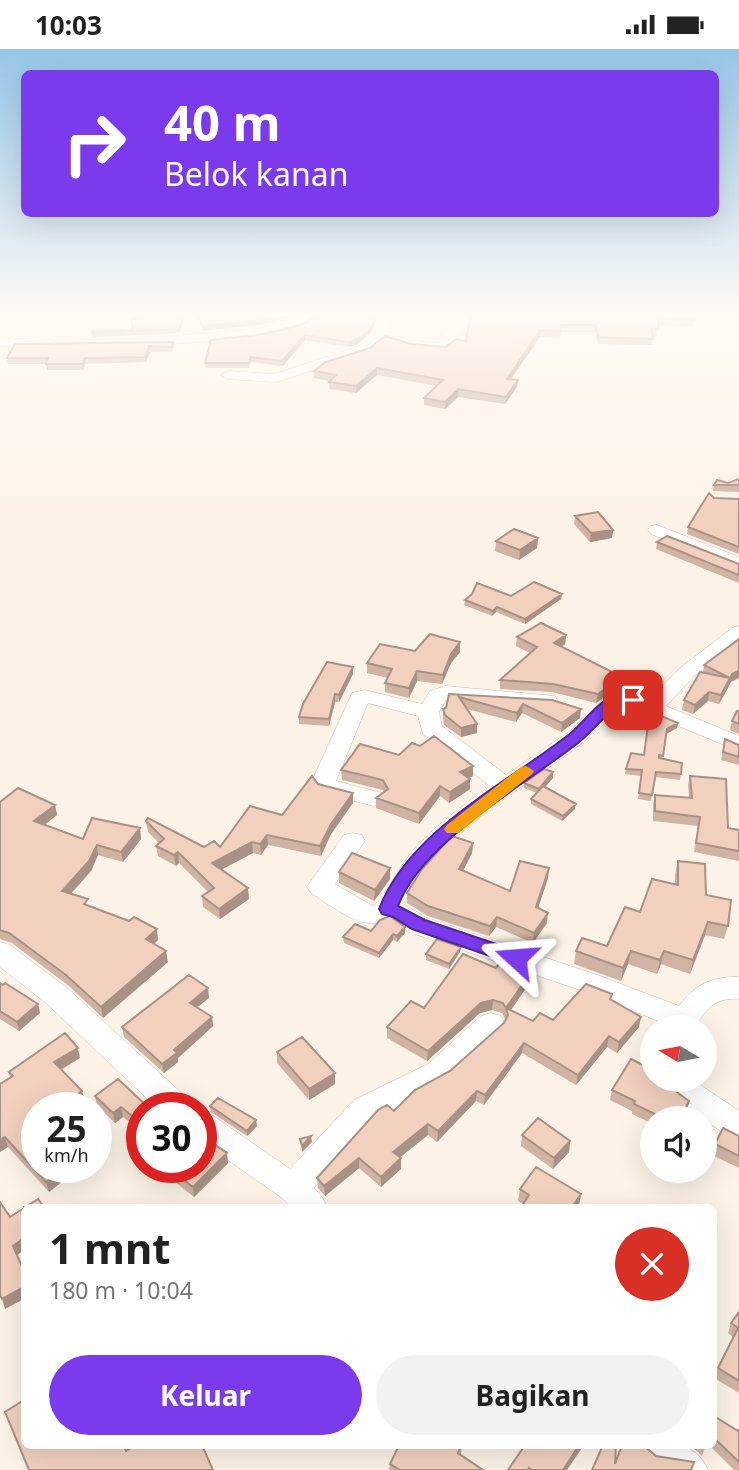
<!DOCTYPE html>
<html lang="id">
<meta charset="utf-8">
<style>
body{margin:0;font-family:"Noto Sans",sans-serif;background:#f2f2f2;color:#222;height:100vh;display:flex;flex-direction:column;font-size:26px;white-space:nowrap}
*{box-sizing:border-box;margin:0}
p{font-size:23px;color:#767676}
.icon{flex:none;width:38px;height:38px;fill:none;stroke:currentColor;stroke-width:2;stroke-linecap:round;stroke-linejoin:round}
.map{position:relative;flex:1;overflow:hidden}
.drawer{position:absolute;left:21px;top:1155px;width:696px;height:245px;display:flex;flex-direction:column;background:#fff;border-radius:10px;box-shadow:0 7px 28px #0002}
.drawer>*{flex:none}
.hud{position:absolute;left:21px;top:21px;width:698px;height:147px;border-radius:10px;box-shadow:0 7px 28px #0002;background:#7c3aed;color:#fff;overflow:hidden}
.needle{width:46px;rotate:280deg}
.tools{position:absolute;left:640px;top:966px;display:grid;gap:14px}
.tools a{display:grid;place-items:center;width:77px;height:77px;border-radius:50%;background:#fff;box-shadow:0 7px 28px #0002;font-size:35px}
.speed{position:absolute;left:21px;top:1043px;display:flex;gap:14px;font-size:35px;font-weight:700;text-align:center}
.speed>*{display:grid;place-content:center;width:91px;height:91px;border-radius:50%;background:#fff;box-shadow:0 7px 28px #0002;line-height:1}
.speed small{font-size:18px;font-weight:400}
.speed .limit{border:10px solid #d22;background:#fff;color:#111}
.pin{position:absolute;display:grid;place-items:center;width:60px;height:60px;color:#fff;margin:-30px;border-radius:14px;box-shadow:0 4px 10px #0006}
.me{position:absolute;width:77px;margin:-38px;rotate:289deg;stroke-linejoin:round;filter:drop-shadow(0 0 5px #0008)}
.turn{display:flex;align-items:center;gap:24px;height:147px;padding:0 28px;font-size:32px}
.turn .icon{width:91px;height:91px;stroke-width:2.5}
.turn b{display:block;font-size:49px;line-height:60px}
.round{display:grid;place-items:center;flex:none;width:74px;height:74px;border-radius:37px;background:#f2f2f2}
.overview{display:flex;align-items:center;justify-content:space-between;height:119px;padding:0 28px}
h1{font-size:42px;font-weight:700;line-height:52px}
.button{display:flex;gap:14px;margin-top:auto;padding:14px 28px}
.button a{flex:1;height:80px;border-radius:42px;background:#7c3aed;color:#fff;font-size:28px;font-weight:700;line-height:80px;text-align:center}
.button a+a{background:#f2f2f2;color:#222}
.status{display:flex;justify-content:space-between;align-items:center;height:49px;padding:0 35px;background:#fff;direction:ltr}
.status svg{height:19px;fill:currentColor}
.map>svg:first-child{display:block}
</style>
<div class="status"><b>10:03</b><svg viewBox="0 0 49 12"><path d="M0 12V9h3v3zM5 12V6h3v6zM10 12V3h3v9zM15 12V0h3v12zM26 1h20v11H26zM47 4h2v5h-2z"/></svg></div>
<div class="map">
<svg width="739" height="1421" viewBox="0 0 739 1421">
<rect width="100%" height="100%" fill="#fcf3e6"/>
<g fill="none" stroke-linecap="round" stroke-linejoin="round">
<g stroke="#d0bcaf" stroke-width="1">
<path id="minor" d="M301,267h21l-63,21 -134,11 -7,-4 7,-4 133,-11z
M381,267h14l-11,24 -15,12 -93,30 -48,-3 -7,-4 7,-4 47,3 84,-28 14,-11z
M458,267h14l-25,34 -33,-1 -7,-4 7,-4 24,2z
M0,289l53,2 7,4 -7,4 -53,-2z
M657,476l82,32v13l-88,-36 -3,-4 3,-4z
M739,577v16l-45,34 -28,30 73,30v15l-109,-45h-8c-13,13 -26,26 -40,37 -63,50 -141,87 -179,161l24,14 173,58 79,30c15,-21 34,-30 60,-29v22c-22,-2 -33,9 -44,28h-30l1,-3 -86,-34 -171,-58 -19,-13c-27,15 -56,-12 -79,-26l-4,-6 4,-6 33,-46 9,-2 9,2 3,6 -30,43 38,22c9,-5 28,-41 38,-53 22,-26 51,-47 79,-67l-67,-52 -5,-18 -50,-13 -32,78 46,12 4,5 -4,5 -8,3 -55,-14 -7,-11 40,-88 13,-3 57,14 8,-13 15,-5 110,10 3,5 -3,5 -8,1 -101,-7 -7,12 3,14 64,49 64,-44 38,-36 25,-1 16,5 31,-31 52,-40z
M0,893l10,3 57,43 121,111 4,9h-35l-110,-104 -47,-37z
M491,964l10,3 4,8 -4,8 -53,48 -72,38 -62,70 8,9 5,10h-36l-9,-9 -81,-57v-30l11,4 78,54 64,-69 74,-36 53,-48z
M655,1031h38l46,31v29l-11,-4 -68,-47z
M632,1396c31,0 62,-8 76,25 -30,0 -62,0 -76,-25z"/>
</g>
<use href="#minor" fill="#fff" fill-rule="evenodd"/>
</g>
<path fill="#d0b3a3" d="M143,267h42l-6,17 -86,4 -1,-6 41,-1z
M317,267h61l-7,16 -13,12 -9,3 -44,-7 -22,26 -32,-4 -2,6h-44v-5l59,-29 36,-9z
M697,267l-4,11 -35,-2 -1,11h-5v9l-54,-1 -3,-12h-34l-1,6 -20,-1 -29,42 7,1 -1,7 -12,17 -47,-7 -13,12 -21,-4v-7l13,-12 -60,-11 -21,18 -27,-4v-8l-15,-3v-7l97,-27 35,3 20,-6 4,-24z
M173,293l1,6 -2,4h-22l-4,10 -61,2 -2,6h-36l-1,-6h-38l-1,-6z
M739,430v13l-26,-1 1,-6 14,-2z
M714,449l25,1v55l-52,-20 1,-7z
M575,467l38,14 -1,8 -22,4 -16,-18z
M538,489l-1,10 -18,12 -24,-9 1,-10z
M657,493l82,22v19l-83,-34z
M562,545l-1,5 -36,25 -29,-12 -4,4 -28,-11 1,-5z
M566,586l-1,9 -4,3 61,30 -1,9 -25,17 -44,-11 -52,-3v-9l30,-27 -14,-7 1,-9z
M739,590l-8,43 -12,22 -11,-3 -15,13 -11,-4 2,-10 19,-28 1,-7z
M415,602l45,1 -9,11 -9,21 -25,-3 -8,17 -24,-6v-9l3,-5 -21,-5v-10z
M353,618v7l-14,28h-4l-6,24 -30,-2v-7z
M449,645l103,6 28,18 -19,14 -39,-19 -6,9 -49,-13 10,24 -16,4 -17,-12 -1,-7v-9l3,-1z
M617,662l61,12 -1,5 -11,6 -4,25 20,4 -2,17 -25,-3 -4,24 -13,-2 3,-23 -16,-2 1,-5 18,-14 3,-24 -31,-14z
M739,662v23l-9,-4 2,-9z
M725,690l14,6v20l-18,-5z
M399,706l74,11v10l-4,2 1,11 -21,14 -9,-7 -21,28 -43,-16v-10l8,-6 -1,-2 -41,-10 -1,-10z
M690,727l38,52 11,2v31l-45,-9 4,-26 -45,-5v-17l2,-9 34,3 -1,-13z
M553,729l-8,9 30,22 -13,12 -31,-17v-5l6,-6 -13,-5v-5z
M318,735l35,19 -22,31 -10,22 -53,-11 -7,10 -8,-2 -32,17 28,29 -29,20 -17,-12 -1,-11 6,-4 -29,-29 -3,3 -18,-10 -2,-10 3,-3 -11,-11 -2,-11 58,26h16l62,-32z
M0,753l55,3 2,10 -13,10 39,14 57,-11 1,11 -18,23 -25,-7 -7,16 -20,23 18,12 69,34 -4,4 14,18 -65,56 -34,-32 -57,-43 -12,-4z
M473,794l-1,10 -9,18 47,20 39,-23 -1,10 -10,30 9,15 -14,20 -37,-16 -7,9 -61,-20 -21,-13v-10z
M678,812l28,34 22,31 -4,13 -19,-4 -15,39 -29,-10 -4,10 -29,-10 -7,17 -47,-17 2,-13 31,-5 33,-34 35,-27v-11z
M339,823l51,7 -16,22 -35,-18z
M405,878v6l-8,9 -4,-2 -14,18 -35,-15 -1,-6 28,-6z
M460,903l-11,17 -23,-9v-6z
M496,919h38l-1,10 -22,32 22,11 20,-1 59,-26 -1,6 28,27 -22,26 -10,-6 -31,38 -54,-32 -38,52 -8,-4 -39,41 -9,-7 -28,22 1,12 -20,18 -22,-19 -34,28 -7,-8 -1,-10 77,-67 56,-40 54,-48 2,-3 -4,-7 -10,-3 -12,3 -53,48 -40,-23v-11l37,-19z
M0,934l38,21 2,9 -21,18 -19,-12z
M209,949l-12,9 15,10 1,9 -35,32v4l-14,11 -40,-36 -2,-10z
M277,1003l58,32 -26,16 -32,-37z
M80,1009l-19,12 21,21 3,10 -48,7v59l36,6 -24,19 -41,-45 -8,5v-68l10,-6 -1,-6z
M653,1031l34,31 -4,7h-30v6l-21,-10v-3l-22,-11 2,-10z
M95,1047l47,12v24l-19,-15 -8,6 -18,-17z
M210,1057l46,14 1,6 -10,10 -36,-24z
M522,1086l48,6 -1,11 -16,17 -32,-23z
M739,1087v32l-27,-13 3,-11z
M228,1114l-34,34 -24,-19 -2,-10z
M520,1140l61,5 -2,11 -56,-1 -5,-3z
M739,1263v81l-25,-15 4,-10 15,-31 -5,-4 3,-10z
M714,1367l24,15 1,-2v41h-5l-25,-25h5z
M399,1396h63l-1,9 22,16h-94l1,-6z
M685,1396h21l-4,11 -6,-6z"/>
<path fill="#a99285" d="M183,267h2l-6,17v-4z
M277,267h16l-29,8 -62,7v-5z
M376,267h2l-7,16 -13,12 -9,3v-5z
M540,281v7l-34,49 1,-7z
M305,286v5l-22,26 -1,-5z
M149,297l1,6 -4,10 -1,-5z
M85,309v6l-2,6 -1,-6z
M377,319v7l-21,18v-7z
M518,331l-1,7 -12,17 1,-7z
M458,340v8l-13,12v-7z
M613,481l-1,8 -22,4 1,-9z
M538,489l-1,10 -18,12 1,-10z
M562,545l-1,5 -36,25v-5z
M497,558l-1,5 -4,4 1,-5z
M566,586l-1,9 -12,8 1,-9z
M460,593v10l-9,11 -9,21 1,-9 8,-21z
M353,618v7l-14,28v-7z
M417,622v10l-8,17v-10z
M739,622v7l-8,4 -3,5 2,-8 2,-5z
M622,628l-1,9 -25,17 2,-9z
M730,629l-2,10 -9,16 2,-9z
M709,643l-1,9 -15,13 2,-9z
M335,645v8l-6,24v-7z
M523,655l-1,9 -6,9 1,-9z
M581,660l-1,9 -19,14 1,-9z
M678,674l-1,5 -11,6 1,-5z
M477,675v9l-16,4v-9z
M473,717v10l-14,6 1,-10z
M553,723v6l-14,16v-5z
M470,730v10l-21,14 1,-11z
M440,737v10l-21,28v-11z
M353,744v10l-22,31 -10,22 -1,-10 11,-22z
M576,755l-1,5 -13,12 1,-5z
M55,756l2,10 -21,16 -2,-10z
M140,779l1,11 -18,23 -2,-10z
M267,786l1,10 -7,10 -1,-11z
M252,793l1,11 -40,21 -1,-11z
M473,794l-1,10 -13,26v-10z
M97,796l1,10 -7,16 -27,30 -2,-10z
M178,803l1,11 -3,3 -2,-11z
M390,819v11l-16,22 1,-11z
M549,819l-1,10 -13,39 1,-10z
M248,839l1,11 -29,20 -1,-10z
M548,864l-1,10 -14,20 1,-10z
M497,868l-1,10 -7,9 1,-10z
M708,873l-3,13 -15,39 3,-14z
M405,878v6l-8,9v-6z
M157,880l1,11 -10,9 -2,-10z
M393,885v6l-14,18v-5z
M461,898l-1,5 -11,17v-5z
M166,902l2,11 -65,56 -2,-11z
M631,902l-3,13 -7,17 2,-13z
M664,902l-3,13 -4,10 3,-14z
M534,919l-1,10 -25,36 -2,-6 -1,11 1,-11z
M208,939l1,10 -18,14 -1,-9z
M493,951l-1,10 -12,3 -53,48 1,-10 53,-48z
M38,955l2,9 -21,18 -2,-9z
M212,968l1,9 -35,32v4l-14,11 -2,-9 12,-14z
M641,968l-2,10 -22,26 2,-11z
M609,987l-2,11 -31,38 2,-10z
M524,994l-2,10 -38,52 1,-10z
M78,999l2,10 -24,14 -2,-10z
M335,1024v11l-26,16v-11z
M82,1042l3,10 -10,7h-16z
M477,1042l-1,10 -39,41 1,-11z
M689,1052l-2,10 -4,7h-3z
M121,1058l2,10 -8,6 -2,-10z
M256,1071l1,6 -10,10v-5z
M428,1075v11l-35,28v-11z
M311,1087l1,6 -10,10v-6z
M5,1088l3,10 -8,5v-12z
M570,1092l-1,11 -16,17 1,-11z
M227,1104l1,10 -34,34 -1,-10z
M359,1109v10l-34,28 -1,-10z
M401,1109v11l-20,18v-10z
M65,1118h6l2,6 -24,19 -3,-10z
M581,1145l-2,11 -1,2h-6z
M24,1189v12l-8,6 -3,-10z
M24,1238v12l-19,10 -3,-10z
M579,1396h5l-17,25h-4z"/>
<path fill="#f2d0be" stroke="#a99285" stroke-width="2" d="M143,267h40l-4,13 -87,4v-2l41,-1 -2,-10z
M198,267h79l-13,4 -62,6z
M317,267h59l-5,12 -13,11 -9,3 -44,-7 -23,26 -32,-4 -1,6h-44l6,-23 53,-6 36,-9z
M470,267h226l-1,4 -36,-2 -1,11h-7l2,10 -54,-2 -4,-12h-34l-1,6 -20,-1 -33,49 11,1 -12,17 -48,-8 -13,13 -21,-4 19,-18 -66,-12 -21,18 -27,-4 7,-7 -22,-4 12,-9 44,-14 15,-12 26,8 35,3 10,-8 10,2z
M173,293l-2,5 -22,-1 -4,11 -60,1 -3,6h-36l2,-6h-41l8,-14z
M739,430v6h-25l3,-5 11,3z
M709,444l5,5 25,1v48l-51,-20z
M598,463l15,18 -22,3 -16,-17z
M514,480l24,9 -18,12 -24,-9z
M667,487l72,28v11l-82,-33z
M534,533l28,12 -37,25 -28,-12 -4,4 -28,-11 7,-6 5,-11 34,13z
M541,574l25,12 -12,8 68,34 -24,17 -45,-10 -53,-4 37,-33 -20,-10z
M430,585l30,8 -9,12 -8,21 -26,-4 -8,17 -24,-5 7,-14 -25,-6 13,-19 35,7z
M739,590v32l-7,3 -2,5v-1l-26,-13z
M327,613l26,5 -14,28 -4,-1 -6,25 -30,-2 4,-13z
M700,623l30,6 -9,17 -12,-3 -14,13 -11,-5z
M449,645l103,6 29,9 -19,14 -39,-19 -6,9 -58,-16 18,27 -16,4 -16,-13 -2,-6 3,-1z
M624,654h6l48,20 -11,6 -4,27 -4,-1v3l23,5 -1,11 -25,-2 -4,23 -13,-2 3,-23 -16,-1 5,-16 13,2 4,-30 -31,-14z
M737,662h2v13l-7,-3z
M434,687l39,30 -13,6 10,7 -20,13 -10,-6 -21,27 -43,-15 12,-9 -5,-9 -42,-10 19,-26 39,11 13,-12 8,3z
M725,690l14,6v12l-16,-5z
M544,720l9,3 -14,17 -15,-6z
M312,727l6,8 35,9 -22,31 -11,22 -53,-11 -7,9 -8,-2 -40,21 36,25 -29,21 -17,-13 12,-8 -36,-36 -4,3 -18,-9 8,-7 -18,-18 2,-3 56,29 10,-6 6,6 30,-41 32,9z
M690,727l36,3 2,49 11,2v21l-43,-8 4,-26 -45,-6v-16l37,3z
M543,737l33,18 -13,12 -32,-17z
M18,739l37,17 -21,16 49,18 9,-21 48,10 -19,24 -24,-7 -8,16 -27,30 26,8 -4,5 45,17 5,-4 23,12 -11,10 20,12 -65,56 -35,-32 -57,-42 -9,-3v-128z
M452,787l21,7 -14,26 51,22 10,-30 29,7 -13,39 12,6 -14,20 -37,-16 -7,9 -62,-20 -21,-13 15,-24z
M352,804l38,15 -15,22 -36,-18z
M678,812l27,3 1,31 25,5 -3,26 -20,-4 -15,38 -29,-9 -4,9 -29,-9 -8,17 -47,-17 6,-13 25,8 18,-39 15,5 12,-33 26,6z
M390,867l15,11 -8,9 -4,-2 -14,19 -36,-16 12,-13 16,7 9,-11z
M437,890l24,8 -12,17 -23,-10z
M463,905l33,14 8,-12 30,12 -28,40 -3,-5 -10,-3 -12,3 -53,48 -41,-24 24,-26 13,7z
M189,926l19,13 -18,15 22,14 -38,33 3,3 -15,11 -40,-37z
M0,934l3,2 2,-2 33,21 -21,18 -17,-11z
M586,935l26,10 -2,5 31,18 -22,25 -10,-6 -31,39 -54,-32 -39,52 -8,-4 -39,40 -10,-7 -35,28 8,6 -20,19 -22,-19 -35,28 -7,-8 61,-68 9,-5 7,6 21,-21 35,-19 54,-48 4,-8 -2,-7 27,13 7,-8 13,7z
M65,984l13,15 -24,14 28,29 -23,17h-22v16l-3,2 3,2v39h28l-19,15 -41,-45 -5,3v-56l13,-8 -4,-4z
M302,988l33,36 -26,16 -32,-37z
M631,1010l22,11v10h7l29,21 -9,17h-17l-29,-14 1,-3 -23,-11z
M118,1030l31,29h-7v16l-21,-17 -8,6 -18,-17z
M218,1049l38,22 -9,11 -37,-25z
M159,1054l6,5h-10z
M538,1069l32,23 -16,17 -32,-23z
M723,1079l16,8v20l-24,-12z
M201,1086l26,18 -34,34 -25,-19 1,-1h32z
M311,1087l-9,10 -2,-7z
M536,1118l45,27 -9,13h-51l8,-12 -9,-6z
M38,1150l6,8h-20v31l-11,8 11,25v16l-22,12 -2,-4v-93l10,15z
M739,1263v69l-21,-13 20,-40 -7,-5z
M24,1351v45h99l3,6 10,-6h66l11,25h-184l-24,-58z
M714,1367l24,15 1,-2v33l-25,-24z
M399,1396h62l-3,8 25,17h-83l-10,-6z
M525,1396h54l-16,25h-31l-3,-2 -1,2h-20z
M603,1396h13l-1,19 7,-19h21l13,11 38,6 -3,8h-99z"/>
<linearGradient id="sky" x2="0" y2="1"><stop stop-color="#96c6e7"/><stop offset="0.57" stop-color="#fefaf4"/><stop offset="1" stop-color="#fefaf4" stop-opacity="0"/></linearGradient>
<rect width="739" height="466" fill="url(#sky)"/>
<path fill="#7c3aed" stroke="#51269a" stroke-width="2" d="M633,646l5,2 3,3 -3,3c-6,2 -15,0 -20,4 -15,9 -26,25 -40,36 -52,41 -156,99 -180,163l27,14 98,33 3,5 -3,5 -7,2 -104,-36 -19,-12 -11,-3 -3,-5c30,-78 125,-124 188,-173 15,-11 28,-32 45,-39 6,-3 15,-2 21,-2z"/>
<path fill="#f59e0b" d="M526,717l8,5 -2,3 -73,59h-12l-3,-4 3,-4 74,-58z"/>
</svg>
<div class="tools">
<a><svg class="needle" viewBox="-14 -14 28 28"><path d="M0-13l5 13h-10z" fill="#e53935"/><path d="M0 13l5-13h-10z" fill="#767676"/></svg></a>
<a><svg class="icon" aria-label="sound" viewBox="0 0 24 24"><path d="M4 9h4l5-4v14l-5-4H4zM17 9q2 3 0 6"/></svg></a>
</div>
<div class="speed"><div>25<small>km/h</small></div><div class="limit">30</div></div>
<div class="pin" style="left:633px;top:651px;background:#d93025"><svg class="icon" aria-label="arrive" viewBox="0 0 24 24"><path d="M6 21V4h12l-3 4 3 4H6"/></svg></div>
<svg class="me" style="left:516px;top:909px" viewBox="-20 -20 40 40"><path d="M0-17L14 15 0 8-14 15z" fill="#7c3aed" stroke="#fff" stroke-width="4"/></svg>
<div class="hud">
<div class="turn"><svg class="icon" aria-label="right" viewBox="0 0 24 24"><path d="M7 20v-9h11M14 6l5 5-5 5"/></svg><div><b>40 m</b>Belok kanan</div></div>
</div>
<section class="drawer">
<div class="overview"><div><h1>1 mnt</h1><p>180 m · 10:04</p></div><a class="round" style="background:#d93025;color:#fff"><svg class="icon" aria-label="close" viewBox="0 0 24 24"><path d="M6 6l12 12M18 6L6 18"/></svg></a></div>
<div class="button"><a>Keluar</a><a>Bagikan</a></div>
</section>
</div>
